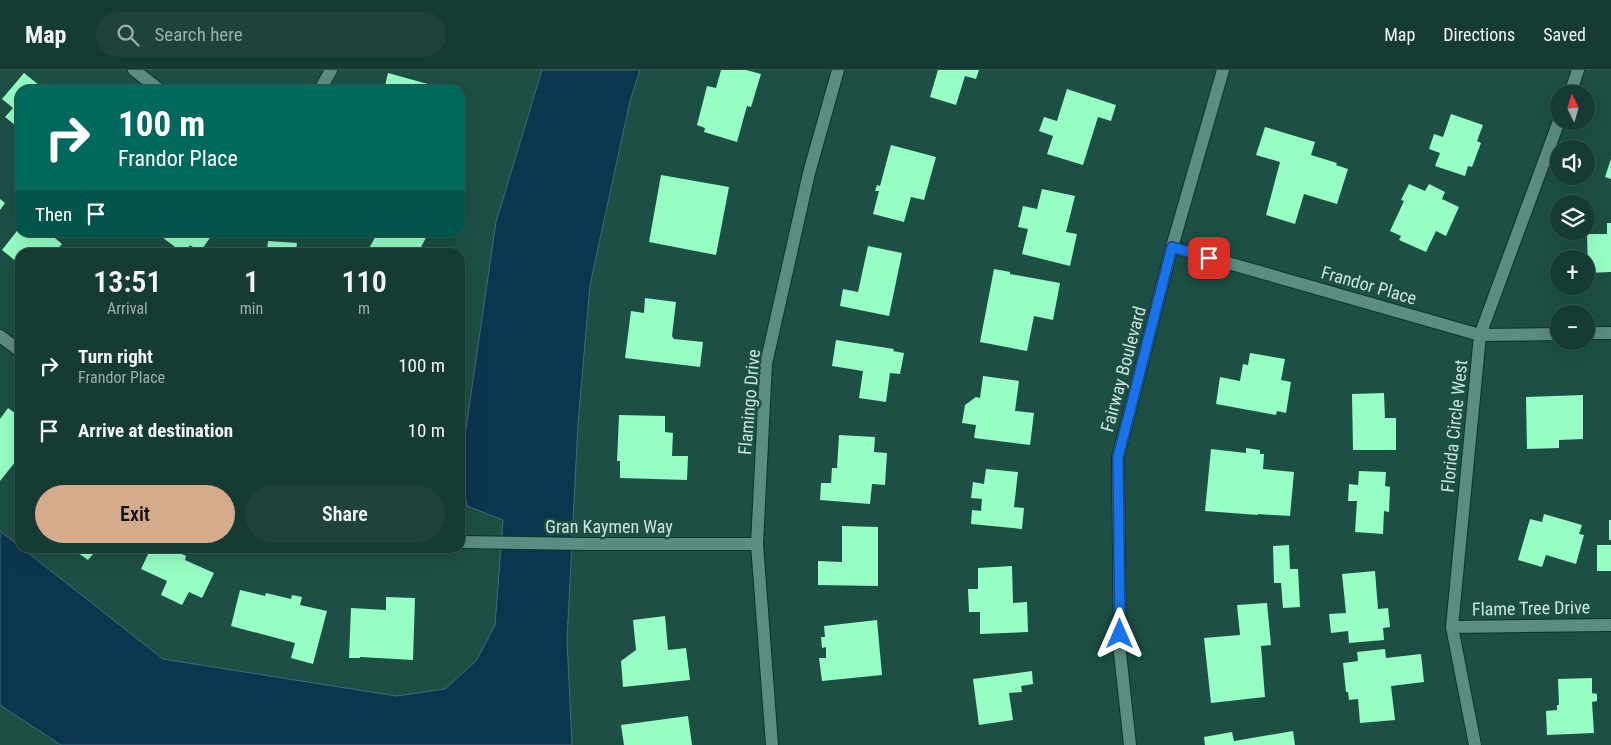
<!DOCTYPE html>
<meta charset="utf-8">
<style>
body{margin:0;font-family:"Roboto Condensed",sans-serif;background:#1f423c;color:#f1f3f6;height:100vh;display:flex;flex-direction:column;font-size:19px;white-space:nowrap}
*{box-sizing:border-box;margin:0}
p{font-size:16px;color:#9eadac}
.icon{flex:none;width:28px;height:28px;fill:none;stroke:currentColor;stroke-width:2;stroke-linecap:round;stroke-linejoin:round}
.map{position:relative;flex:1;overflow:hidden}
.sheet{position:absolute;left:15px;top:178px;width:450px;height:305px;display:flex;flex-direction:column;background:#163b34;border-radius:15px;box-shadow:0 5px 20px #0002,0 0 0 1px #35554f}
.sheet>*{flex:none}
.guide{position:absolute;left:15px;top:15px;width:450px;height:152px;border-radius:15px;box-shadow:0 5px 20px #0002,0 0 0 1px #35554f;background:#00695c;color:#fff;overflow:hidden}
.needle{width:32px;rotate:355deg}
.tools{position:absolute;left:1550px;top:15px;display:grid;gap:10px}
.tools a{display:grid;place-items:center;width:45px;height:45px;border-radius:50%;background:#163b34;box-shadow:0 5px 20px #0002,0 0 0 1px #35554f;font-size:25px}
.pin{position:absolute;display:grid;place-items:center;width:42px;height:42px;color:#fff;margin:-21px;border-radius:10px;box-shadow:0 2px 8px #0006}
.me{position:absolute;width:55px;margin:-28px;rotate:0deg;stroke-linejoin:round;filter:drop-shadow(0 0 4px #0008)}
.turn{display:flex;align-items:center;gap:18px;height:105px;padding:0 20px;font-size:22px}
.turn .icon{width:65px;height:65px;stroke-width:2.5}
.turn b{display:block;font-size:35px;line-height:42px}
.then{display:flex;align-items:center;height:48px;padding:0 20px;background:#0003;gap:10px;font-size:19px}
.eta{display:flex;justify-content:space-evenly;align-items:center;height:85px;text-align:center}
.eta b{font-size:30px;font-weight:600;line-height:35px}
.cta{display:flex;gap:10px;margin-top:auto;padding:10px 20px}
.cta a{flex:1;height:58px;border-radius:30px;background:#d6ab8b;color:#111;font-size:20px;font-weight:600;line-height:58px;text-align:center}
.cta a+a{background:#1f423c;color:#f1f3f6}
ul{padding:0;list-style:none}
li{display:flex;align-items:center;gap:15px;height:65px;padding:0 20px}
li div{flex:1}
li b{display:block;font-size:19px}
li em{font-style:normal}
header{display:flex;align-items:center;gap:30px;box-sizing:border-box;height:70px;padding:0 25px;background:#163b34;border-bottom:1px solid #35554f}
header strong{font-size:24px}
nav{display:flex;gap:28px;margin-inline-start:auto;font-size:18px}
.search{width:350px;height:45px;background:#1f423c;display:flex;align-items:center;gap:12px;box-sizing:border-box;padding:0 18px;border-radius:28px;color:#9eadac;font-size:19px}
.map>svg:first-child{display:block}
</style>
<header>
<strong>Map</strong>
<div class="search"><svg class="icon" aria-label="search" viewBox="0 0 24 24"><circle cx="10" cy="10" r="6"/><path d="M15 15l6 6"/></svg>Search here</div>
<nav><a>Map</a><a>Directions</a><a>Saved</a></nav>
</header>
<div class="map">
<svg width="1611" height="675" viewBox="0 0 1611 675">
<rect width="100%" height="100%" fill="#1d4f45"/>
<path fill="#0b364e" stroke="#456a79" d="M542,0h98l-10,31 -40,184 -12,138 -11,217 5,105h-511l-61,-40v-174l163,128 233,37 49,-7 31,-28 19,-36 8,-105 -36,-14 -7,-36 36,-248z"/>
<path fill="#96fdc5" d="M721,0h25l15,4 -10,33 -4,-1 -10,36 -33,-10 1,-4 -8,-3 10,-39 9,2z
M938,0h41l-3,9 -11,-3 -9,29 -26,-8z
M24,3l21,17h-25v39l-15,-12 8,-9 -11,-9z
M388,3l47,13 -1,4h-50z
M1067,19l49,16 -5,16 -13,-4 -15,48 -36,-11 6,-18 -14,-5 5,-14 13,4z
M1451,44l32,11 -6,16 4,2 -9,24 -4,-1 -3,10 -30,-10 5,-13 -11,-4 5,-15 9,3z
M1265,57l50,15 -4,13 26,8 -1,2 12,4 -11,35 -33,-10 -9,30 -29,-9 14,-53 -24,-7z
M891,75l45,12 -12,43 -13,-3 -7,25 -31,-8 6,-23h-4l2,-6 3,1z
M1611,89v20l-6,-2z
M661,105l68,12 -13,68 -67,-13z
M1409,114l16,7 4,-7 16,8 -3,7 17,8 -13,29 -10,-5 -10,21 -27,-12 2,-4 -11,-5 14,-30 -3,-1z
M1042,119l33,7 -9,36 11,2 -7,32 -48,-12 6,-25 -10,-2 5,-21 14,3z
M0,129l5,4 -5,7z
M1607,153h4v49l-23,1 -1,-39h20z
M20,157v5h28l14,12 -7,8h-35v17l-4,-4 2,-2 -16,-13z
M155,162h59l-14,20 -10,-7 -5,7h-3z
M378,162h51l-8,15 10,5h-64z
M268,171l29,2 -1,9h-29z
M868,176l34,7 -13,63 -49,-10 3,-17 15,3z
M994,199l16,3v2l50,9 -7,37 -19,-4 -7,35 -47,-9z
M645,228l31,4 -4,34 2,3 29,3 -3,25 -75,-9 6,-47 13,2z
M836,270l58,9 -1,2 11,2 -4,21 -10,-1 -4,29 -27,-4 4,-27 -31,-5z
M1250,283l35,6 -4,21 10,2 -5,31 -9,-2 -1,4 -60,-11 4,-27 20,4 3,-17 5,1z
M983,306l36,5 -4,30 19,2 -4,32 -56,-7 2,-13 -14,-2 3,-18 11,-8 4,1z
M1384,323l1,25h11v32h-43l-1,-56z
M1583,325v44l-24,1v8l-32,1 -1,-52z
M8,338l12,9v39l-20,25v-62z
M619,345l46,1v16l8,1 -1,23h16l-1,24 -67,-2v-17h-3z
M839,365l36,2 -1,15 13,1 -2,32 -13,-1 -2,20 -50,-4 1,-17h10l1,-15h5z
M1246,378l14,2v4h4l-1,15 31,3 -4,44 -32,-2v1l-53,-4 6,-62 35,4z
M986,399l32,3 -4,35 10,1 -2,21 -51,-5 1,-14 9,1 1,-12 -11,-1 2,-16 11,2z
M1359,401l27,1 -1,14 5,1 -1,25 -5,-1 -1,23 -28,-2 2,-31h-9l1,-17 9,1z
M1544,444l38,11 -3,9 5,1 -8,29 -30,-9 -4,12 -24,-7 12,-41 12,3z
M1609,450h2v20h-2z
M842,456l36,1v59l-60,-1v-24l24,1z
M1289,475l1,24h8l2,38 -17,1 -2,-25h-7l-1,-37z
M1597,475h14v26h-14z
M71,478h27l-10,12z
M151,478h26l-2,3 11,5 -1,4 29,13 -12,25 -13,-6 -7,13 -21,-10 6,-14 -26,-12z
M1012,496l1,37 14,-1 1,30 -48,2v-22h-11l-1,-23h10v-21z
M1375,501l3,38 10,-1 2,19 -7,1 1,12 -35,3 -1,-12 -17,2 -2,-19 17,-1 -4,-39z
M240,520l25,6 1,-3 25,6 1,-4 10,2 -2,8 27,6 -14,53 -22,-6 4,-15 -64,-17z
M386,527l29,1 -2,62 -53,-3v1h-11l2,-50 35,2z
M1267,533l4,42 -10,1 4,51 -54,6 -7,-65 36,-3 -3,-30z
M665,546l3,34 18,-2 4,32 -67,7 -2,-26 15,-11 -3,-30z
M877,550l5,55 -60,6 -3,-23h7v-11l-4,1 -1,-11h4l-1,-11z
M1385,579l1,9 35,-4 3,28 -33,4 4,34 -35,3 -2,-24 -9,1 -1,-8h-2l-3,-29 15,-2 -1,-9z
M1032,601l1,13 -12,2 1,6 -13,1 4,27 -34,5 -6,-46z
M1592,608v15l5,1v7l-5,1 2,31 -47,2 -1,-24 11,-1v-5h2l-1,-26z
M688,646l4,29h-68l-3,-20z
M1293,661l2,14h-90l-1,-8 28,-5 2,9z"/>
<g fill="none" stroke-linecap="round" stroke-linejoin="round">
<g stroke="#0c332c" stroke-width="14">
<path id="minor" d="M134,0l26,20
M320,20l11,-20
M1570,24l8,-24
M1172,177l308,88 79,-1
M1586,263h25
M0,266l20,15
M460,472l125,2h172
M1452,557l159,-2
M772,675l-15,-201 9,-180 43,-191 29,-103
M1130,675l-10,-92 -2,-196 54,-210 51,-177
M1475,675l-23,-118 28,-292 79,-214"/>
</g>
<use href="#minor" stroke="#5c8d82" stroke-width="12"/>
</g>
<g fill="none" stroke-linecap="round" stroke-linejoin="round">
<g stroke="#114b97" stroke-width="12">
<path id="route" d="M1120,564l-2,-177 54,-210 37,11"/>
</g>
<use href="#route" stroke="#1a73e8" stroke-width="9"/>
</g>
<g text-anchor="middle" dominant-baseline="central" stroke-width="5" stroke-linejoin="round" paint-order="stroke">
<g font-size="18" fill="#cbe5de" stroke="#1d4f45">
<text transform="translate(1369 215) rotate(16)">Frandor Place</text>
<text transform="translate(1123 299) rotate(-75)">Fairway Boulevard</text>
<text transform="translate(749 332) rotate(-85)">Flamingo Drive</text>
<text transform="translate(1454 356) rotate(-84)">Florida Circle West</text>
<text x="609" y="456">Gran Kaymen Way</text>
<text transform="translate(1531 538) rotate(-1)">Flame Tree Drive</text>
</g>
</g>
</svg>
<div class="tools">
<a><svg class="needle" viewBox="-14 -14 28 28"><path d="M0-13l5 13h-10z" fill="#e53935"/><path d="M0 13l5-13h-10z" fill="#9eadac"/></svg></a>
<a><svg class="icon" aria-label="sound" viewBox="0 0 24 24"><path d="M4 9h4l5-4v14l-5-4H4zM17 9q2 3 0 6"/></svg></a>
<a><svg class="icon" aria-label="layers" viewBox="0 0 24 24"><path d="M12 4l9 5-9 5-9-5zM3 14l9 5 9-5"/></svg></a>
<a>+</a>
<a>−</a>
</div>
<div class="pin" style="left:1209px;top:188px;background:#d93025"><svg class="icon" aria-label="arrive" viewBox="0 0 24 24"><path d="M6 21V4h12l-3 4 3 4H6"/></svg></div>
<svg class="me" style="left:1120px;top:564px" viewBox="-20 -20 40 40"><path d="M0-17L14 15 0 8-14 15z" fill="#1a73e8" stroke="#fff" stroke-width="4"/></svg>
<div class="guide">
<div class="turn"><svg class="icon" aria-label="right" viewBox="0 0 24 24"><path d="M7 20v-9h11M14 6l5 5-5 5"/></svg><div><b>100 m</b>Frandor Place</div></div>
<div class="then">Then<svg class="icon" aria-label="arrive" viewBox="0 0 24 24"><path d="M6 21V4h12l-3 4 3 4H6"/></svg></div>
</div>
<section class="sheet">
<div class="eta">
<div><b>13:51</b><p>Arrival</p></div>
<div><b>1</b><p>min</p></div>
<div><b>110</b><p>m</p></div>
</div>
<ul>
<li><svg class="icon" aria-label="right" viewBox="0 0 24 24"><path d="M7 20v-9h11M14 6l5 5-5 5"/></svg><div><b>Turn right</b><p>Frandor Place</p></div><em>100 m</em></li>
<li><svg class="icon" aria-label="arrive" viewBox="0 0 24 24"><path d="M6 21V4h12l-3 4 3 4H6"/></svg><div><b>Arrive at destination</b></div><em>10 m</em></li>
</ul>
<div class="cta"><a>Exit</a><a>Share</a></div>
</section>
</div>
